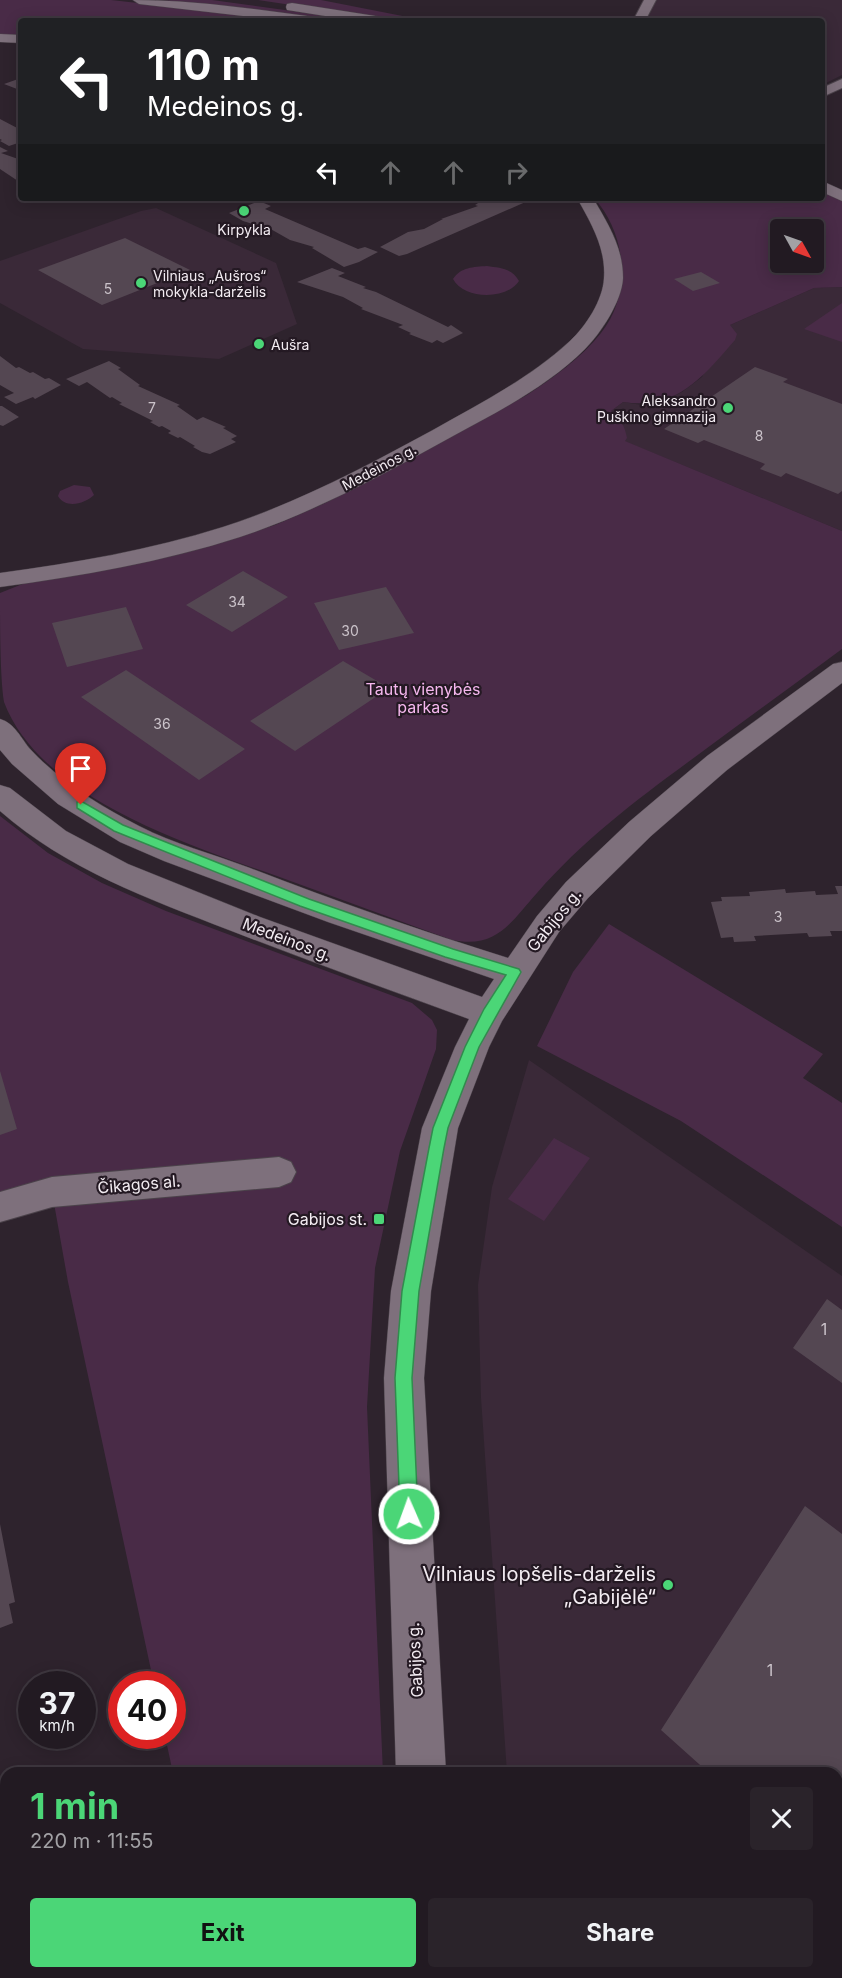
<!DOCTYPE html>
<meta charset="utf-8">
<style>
body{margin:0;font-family:Inter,sans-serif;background:#2a232a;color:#f1f3f6;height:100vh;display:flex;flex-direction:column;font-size:22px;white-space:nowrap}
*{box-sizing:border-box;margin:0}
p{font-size:20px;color:#a2a1a5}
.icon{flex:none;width:33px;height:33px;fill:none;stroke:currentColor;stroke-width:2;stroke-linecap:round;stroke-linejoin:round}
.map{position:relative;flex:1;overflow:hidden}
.side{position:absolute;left:0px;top:1767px;width:843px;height:212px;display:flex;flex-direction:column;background:#221a22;border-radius:18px 18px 0 0;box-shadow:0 3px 15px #0003,0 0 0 2px #3f3840}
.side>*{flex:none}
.guide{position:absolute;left:18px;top:18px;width:807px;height:183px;border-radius:6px;box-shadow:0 3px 15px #0003,0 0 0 2px #3f3840;background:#202124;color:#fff;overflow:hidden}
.needle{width:39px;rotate:130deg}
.controls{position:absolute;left:770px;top:219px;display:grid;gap:12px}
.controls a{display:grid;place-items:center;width:54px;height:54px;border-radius:6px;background:#221a22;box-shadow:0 3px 15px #0003,0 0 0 2px #3f3840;font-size:30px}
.speed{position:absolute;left:18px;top:1671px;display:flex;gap:12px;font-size:30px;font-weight:700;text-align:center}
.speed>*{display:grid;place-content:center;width:78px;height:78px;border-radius:50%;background:#221a22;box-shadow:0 3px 15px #0003,0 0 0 2px #3f3840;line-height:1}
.speed small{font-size:15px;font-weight:400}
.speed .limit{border:9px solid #d22;background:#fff;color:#111}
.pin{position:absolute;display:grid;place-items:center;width:51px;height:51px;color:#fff;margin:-62px -26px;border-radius:50% 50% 50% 0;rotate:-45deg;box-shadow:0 0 6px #0007}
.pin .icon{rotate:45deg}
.me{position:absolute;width:66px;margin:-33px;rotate:358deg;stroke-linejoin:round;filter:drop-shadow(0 0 4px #0008)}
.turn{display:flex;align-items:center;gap:21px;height:126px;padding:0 30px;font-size:27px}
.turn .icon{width:78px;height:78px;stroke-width:2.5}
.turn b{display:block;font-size:42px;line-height:51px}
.lanes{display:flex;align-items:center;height:57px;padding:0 30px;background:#0003;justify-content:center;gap:30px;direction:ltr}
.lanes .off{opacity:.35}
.round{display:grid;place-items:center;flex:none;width:63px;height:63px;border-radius:6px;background:#2a232a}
.head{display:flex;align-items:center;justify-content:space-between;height:102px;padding:0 30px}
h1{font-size:36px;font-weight:700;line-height:45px;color:#4bd677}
.cta{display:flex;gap:12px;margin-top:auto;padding:12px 30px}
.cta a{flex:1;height:69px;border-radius:6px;background:#4bd677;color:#111;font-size:24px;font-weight:700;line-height:69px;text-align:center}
.cta a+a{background:#2a232a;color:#f1f3f6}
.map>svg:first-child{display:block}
</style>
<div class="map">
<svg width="842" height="1978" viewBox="0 0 842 1978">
<rect width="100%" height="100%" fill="#2e232d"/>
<path fill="#3a2938" d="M657,0h185v75l-20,10v-64h-176z
M156,208l120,55 21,61 -78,35 -136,-10 -83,-46v-42l141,-50z
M842,287v244l-218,-90 -13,-30 12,-9 19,3 21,-4 19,-9 20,-15 28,-52 84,-37z
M529,1060l313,216v702h-314l-1,-5 310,-1v-199h-330l-26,-375 -3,-113 14,-98z"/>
<path fill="#492b47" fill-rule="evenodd" d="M0,0h111l188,21h-278v15h-21z
M163,0h49l152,21h-30z
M258,0h63l107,21h-30z
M822,191l20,10v86l-28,1 -84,37 7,9 -2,6c-33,38 -58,70 -112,62l-12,9c9,7 14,15 16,27l-2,3 217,90v118c-49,36 -98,72 -147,108 -56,41 -112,83 -158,136 -27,30 -40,56 -85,47 -56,-20 -111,-41 -167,-61 -90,-32 -244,-79 -281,-177 -4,-26 -4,-79 -4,-109l25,-10 198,-41 52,-17 48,-21 204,-109c27,-18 53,-36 74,-62 31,-38 26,-99 -7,-135h228zM780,230h33v32h-33z
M487,266c13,2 25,2 32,15 -12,19 -55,19 -66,-2 8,-12 20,-12 34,-13z
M842,303v39l-38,-13z
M74,485l16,2 4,8c-9,9 -29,14 -36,1l2,-5z
M0,816l48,37 54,30 64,28 246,92 20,17 5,10 -1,19 -36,102 -25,117 -8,139 16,366h-210l-8,-37h7v-52h-18l-86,-402 -16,-90 -52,15z
M609,924l214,130 -20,24 39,25v124l-161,-106 -144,-75 36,-74z
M554,1138l36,20 -46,63 -36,-22z
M392,1973v5h-176l-1,-5z"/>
<path fill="#544752" d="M21,78v10l-4,1 -13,-5z
M0,119l21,11v12l-12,4 -9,-5 2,-1 -2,-1z
M0,147l8,4 -7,2 20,7 -2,1 2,2v20l-21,-14z
M486,198l44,2 -123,54 -8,2 -19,-9 28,-15 16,-3 19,-10h-2l37,-13 -3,-1z
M259,201l12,5 -6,3 93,40 7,-2 13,5 -19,10 -15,5 -32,-19 2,-1 -24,-7 -30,-17 -4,2 -13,-4 -14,-8z
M125,238l65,32 -88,35 -64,-35z
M332,268l13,5 -7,3 28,11 -3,1 13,4 72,35 3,-2 12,8 -20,10 -6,-3 -5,3 -23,-9 2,-1 -13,-6 5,-2 -42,-16 2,-1 -20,-11 -46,-15z
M701,272l19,11 -27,8 -19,-12z
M0,356l16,12 3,-1 11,6 3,-1 12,7 4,-1 12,7 -26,14 -2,-2 -17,7 -12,-7 10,-4 -14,-8z
M109,361l12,7 -3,1 22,16 -2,1 42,19 -3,1 20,14 6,-3 23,10 -3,1 14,8 -6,3 5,3 -26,12 -8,-2 -9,-5 2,-1 -15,-9 -2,1 -10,-5 3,-2 -9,-5 -3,1 -9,-5 3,-1 -34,-17 3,-1 -10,-6 -2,1 -23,-16 -8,4 -13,-7z
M755,367l33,12 -5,3 59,22v87l-4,3 -52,-21 -5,4 -21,-8 5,-5 -61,-24 -6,3 -34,-14z
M0,406h2l17,11 -16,9 -3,-1z
M243,571l45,26 -56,35 -46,-27z
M386,587l28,46 -75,17 -25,-47z
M126,607l17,42 -76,18 -15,-44z
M343,661l46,27 -94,63 -45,-30z
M126,670l119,79 -46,31 -118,-83z
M835,886h7v45h-12l2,5 -23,1 -2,-4 -53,3 2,5 -22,1 -1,-5 -12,1 -10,-36 11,-1 -1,-4 29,-1 -1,-4 36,-3 1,4 29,-2 1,4 22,-1z
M0,1071l17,58 -17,6z
M827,1299l15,11v73l-49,-35z
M805,1506l37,28v359l-5,-4v-116h-128l-48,-43z
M0,1524l15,78 -6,2 4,19 -13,5z
M6,1804v168h76l1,6h-83v-172z"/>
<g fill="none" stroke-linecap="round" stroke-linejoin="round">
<g stroke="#4b424a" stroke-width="2">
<path id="street" d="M644,0h12l-11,21h-12z
M842,79v9l-20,9v-9z
M279,1157l12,5 5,10 -5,10 -12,5 -227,20 -52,15v-30l52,-15z"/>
</g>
<g stroke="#4b424a" stroke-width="1">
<path id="secondary" d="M133,0c61,0 121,9 182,17l7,4h-35l-148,-17z
M292,3l90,14 7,4h-32l-70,-11 -1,-3 1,-3z
M0,34l21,1v8l-21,-1z
M822,181l20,9v11l-20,-9z
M577,198h16c15,26 30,49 30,80 -1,23 -22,55 -38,71 -37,37 -86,62 -132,87 -69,38 -138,76 -213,101 -78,25 -159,39 -240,50v-14c75,-10 150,-23 223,-46 74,-24 142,-60 210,-97 48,-27 97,-52 137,-89 16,-15 33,-41 34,-63 2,-30 -13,-55 -27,-80z
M842,662v21l-115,87 -76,66 -63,62 -29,34 -57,89 -13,26 -31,81 -27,163 -7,87 22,395h-50l-12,-395 7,-87 31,-163 33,-81 14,-28c-80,-29 -160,-58 -240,-89 -80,-31 -163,-61 -229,-119v-26l10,3 56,43 62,33 132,53 222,80 12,-18 -166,-57 -164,-61 -44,-19 -62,-38 -46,-40 -12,-14v-31c15,4 21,20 31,31 30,32 69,56 108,76 35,18 74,28 111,42 85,33 171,63 258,90l29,-42 29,-34 63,-60 78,-66 126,-92z
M406,1972h54v6h-54z"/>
</g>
<use href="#street" fill="#7e707c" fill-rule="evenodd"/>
<use href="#secondary" fill="#7e707c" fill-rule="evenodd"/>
</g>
<path fill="#4bd677" stroke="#318b4d" stroke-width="1.5" d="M81,801l42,24 186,74 144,50 66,20 2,3 -42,75 -31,81 -4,20 -25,143 -7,87 6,136 -3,6 -6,3 -7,-3 -2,-6 -5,-136 7,-87 27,-143 4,-20 32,-81 19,-38 22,-34 -61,-18 -145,-51 -186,-75 -37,-23v-6z"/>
<g fill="#4bd677" stroke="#241923" stroke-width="2">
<circle cx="244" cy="211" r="6"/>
<circle cx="141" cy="283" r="6"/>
<circle cx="259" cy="344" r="6"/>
<circle cx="728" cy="408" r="6"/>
<rect x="373" y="1213" width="12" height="12" rx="3"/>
<circle cx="668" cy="1585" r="6"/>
</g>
<g text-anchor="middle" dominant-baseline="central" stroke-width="4.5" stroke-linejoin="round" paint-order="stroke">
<g font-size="14" fill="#f3ecf2" stroke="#241923" text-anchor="start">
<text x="244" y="229" text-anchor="middle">Kirpykla</text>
<text x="153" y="275">Vilniaus „Aušros“<tspan x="153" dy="16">mokykla-darželis</tspan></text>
<text x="271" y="344">Aušra</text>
<text x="716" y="400" text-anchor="end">Aleksandro<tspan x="716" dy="16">Puškino gimnazija</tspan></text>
</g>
<g font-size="14" fill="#cbc3ca">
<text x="108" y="288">5</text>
<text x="152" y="407">7</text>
<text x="759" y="435">8</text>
<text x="237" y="601">34</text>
<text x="350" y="630">30</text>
<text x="162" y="723">36</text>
<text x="778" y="916">3</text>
</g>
<g font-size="14" fill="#f3ecf2" stroke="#241923">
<text transform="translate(379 467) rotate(-28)">Medeinos g.</text>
</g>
<g font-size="16" fill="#f5b7ee" stroke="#241923">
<text x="423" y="689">Tautų vienybės<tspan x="423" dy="18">parkas</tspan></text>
</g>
<g font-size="16" fill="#f3ecf2" stroke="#241923">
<text transform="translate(554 920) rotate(-51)">Gabijos g.</text>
<text transform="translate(287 939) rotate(21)">Medeinos g.</text>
<text transform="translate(139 1184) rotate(-5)">Čikagos al.</text>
<text transform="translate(415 1660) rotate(-93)">Gabijos g.</text>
</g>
<g font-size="16" fill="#f3ecf2" stroke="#241923" text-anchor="end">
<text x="367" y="1219">Gabijos st.</text>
</g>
<g font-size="16" fill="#cbc3ca">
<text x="824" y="1329">1</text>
<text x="770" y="1670">1</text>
</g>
<g font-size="20" fill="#f3ecf2" stroke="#241923" text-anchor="end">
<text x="656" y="1574">Vilniaus lopšelis-darželis<tspan x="656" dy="23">„Gabijėlė“</tspan></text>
</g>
</g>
</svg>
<div class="controls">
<a><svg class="needle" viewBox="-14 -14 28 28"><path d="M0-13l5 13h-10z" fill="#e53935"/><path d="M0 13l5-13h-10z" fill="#a2a1a5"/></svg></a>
</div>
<div class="speed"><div>37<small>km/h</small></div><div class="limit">40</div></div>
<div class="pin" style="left:81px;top:805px;background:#d93025"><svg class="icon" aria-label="arrive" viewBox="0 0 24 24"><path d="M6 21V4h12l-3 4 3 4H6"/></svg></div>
<svg class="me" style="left:409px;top:1514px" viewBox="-20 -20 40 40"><circle r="17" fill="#4bd677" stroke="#fff" stroke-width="3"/><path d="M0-11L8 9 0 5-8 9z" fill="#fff"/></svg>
<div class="guide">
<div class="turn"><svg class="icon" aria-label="left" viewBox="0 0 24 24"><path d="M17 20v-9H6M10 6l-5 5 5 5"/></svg><div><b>110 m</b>Medeinos g.</div></div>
<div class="lanes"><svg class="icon" aria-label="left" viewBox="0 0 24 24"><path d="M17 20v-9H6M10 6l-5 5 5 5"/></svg><svg class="icon off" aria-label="ahead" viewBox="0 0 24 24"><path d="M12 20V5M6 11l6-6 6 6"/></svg><svg class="icon off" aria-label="ahead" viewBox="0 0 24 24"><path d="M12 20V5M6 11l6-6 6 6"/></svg><svg class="icon off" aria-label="right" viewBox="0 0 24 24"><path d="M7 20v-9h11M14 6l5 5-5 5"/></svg></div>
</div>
<section class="side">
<div class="head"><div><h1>1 min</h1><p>220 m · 11:55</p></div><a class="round"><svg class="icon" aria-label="close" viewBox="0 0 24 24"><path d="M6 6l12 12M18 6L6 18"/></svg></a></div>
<div class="cta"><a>Exit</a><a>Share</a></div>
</section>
</div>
